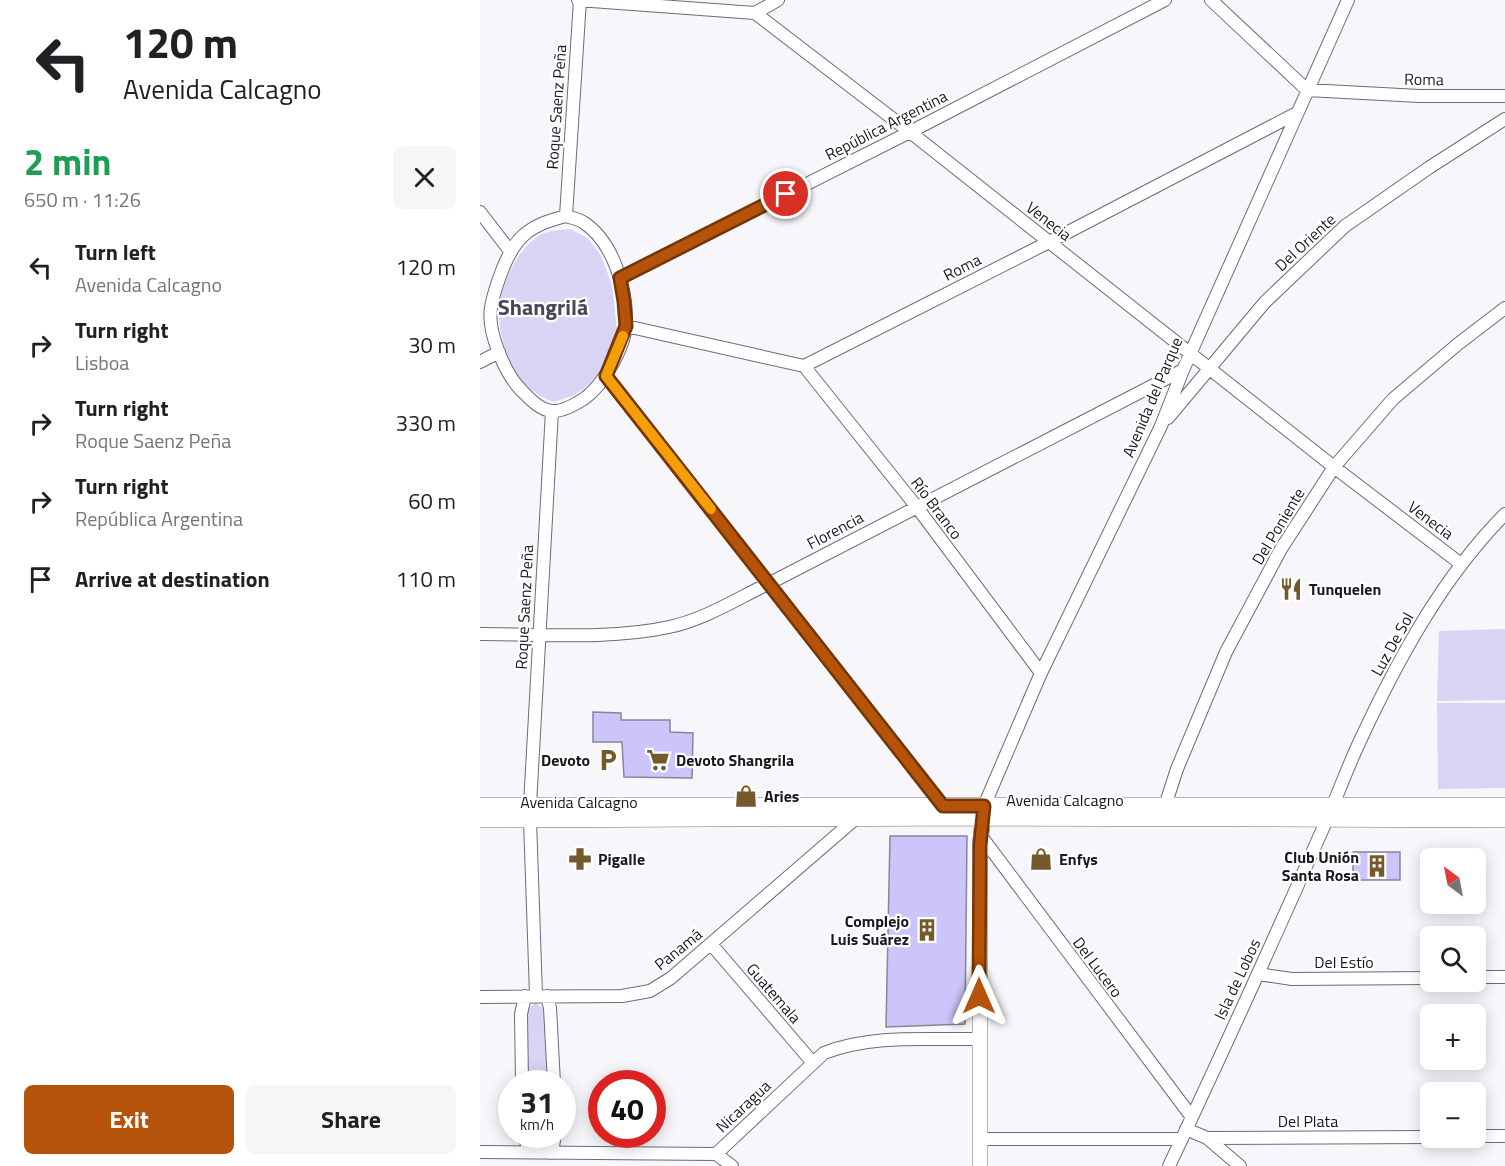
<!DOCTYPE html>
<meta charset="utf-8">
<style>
body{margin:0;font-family:"Titillium Web",sans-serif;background:#f6f6f6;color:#202124;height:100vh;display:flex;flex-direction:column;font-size:22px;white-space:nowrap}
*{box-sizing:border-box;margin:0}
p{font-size:20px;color:#757577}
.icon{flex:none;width:33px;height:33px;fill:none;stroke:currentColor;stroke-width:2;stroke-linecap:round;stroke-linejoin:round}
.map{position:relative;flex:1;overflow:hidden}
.details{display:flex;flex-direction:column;background:#fff;width:480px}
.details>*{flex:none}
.hud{background:#fff;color:#202124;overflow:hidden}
.needle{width:39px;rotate:328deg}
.buttons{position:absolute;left:940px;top:848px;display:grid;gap:12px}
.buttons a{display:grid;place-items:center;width:66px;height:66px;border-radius:9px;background:#fff;box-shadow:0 3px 15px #0003;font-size:30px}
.speed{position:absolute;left:18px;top:1070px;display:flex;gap:12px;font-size:30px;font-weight:700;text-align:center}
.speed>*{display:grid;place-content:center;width:78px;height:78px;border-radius:50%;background:#fff;box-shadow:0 3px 15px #0003;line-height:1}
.speed small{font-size:15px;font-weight:400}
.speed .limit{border:9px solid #d22;background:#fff;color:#111}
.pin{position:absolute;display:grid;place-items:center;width:51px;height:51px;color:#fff;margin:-26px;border:3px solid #fff;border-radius:50%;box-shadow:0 2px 6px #0007}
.me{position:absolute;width:66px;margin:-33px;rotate:0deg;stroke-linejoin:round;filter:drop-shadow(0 0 4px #0008)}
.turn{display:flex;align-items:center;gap:21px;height:126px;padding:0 24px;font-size:27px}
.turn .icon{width:78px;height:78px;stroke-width:2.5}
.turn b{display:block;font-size:42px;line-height:51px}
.round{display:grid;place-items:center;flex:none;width:63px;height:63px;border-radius:9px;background:#f6f6f6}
.overview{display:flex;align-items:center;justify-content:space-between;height:102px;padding:0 24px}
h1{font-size:36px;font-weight:700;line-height:45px;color:#1e9e55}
.button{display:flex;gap:12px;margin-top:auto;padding:12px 24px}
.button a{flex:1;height:69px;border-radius:9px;background:#b45309;color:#fff;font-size:24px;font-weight:700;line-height:69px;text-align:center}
.button a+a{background:#f6f6f6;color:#202124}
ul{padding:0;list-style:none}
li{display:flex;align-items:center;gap:18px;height:78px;padding:0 24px}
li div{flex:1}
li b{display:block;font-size:22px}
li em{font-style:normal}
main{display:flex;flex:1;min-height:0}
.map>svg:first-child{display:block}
</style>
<main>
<section class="details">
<div class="hud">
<div class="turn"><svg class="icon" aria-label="left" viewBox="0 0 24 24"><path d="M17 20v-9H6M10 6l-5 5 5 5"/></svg><div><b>120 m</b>Avenida Calcagno</div></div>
</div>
<div class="overview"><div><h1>2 min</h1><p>650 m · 11:26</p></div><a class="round"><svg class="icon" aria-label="close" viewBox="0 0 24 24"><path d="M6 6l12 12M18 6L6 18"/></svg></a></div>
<ul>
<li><svg class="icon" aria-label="left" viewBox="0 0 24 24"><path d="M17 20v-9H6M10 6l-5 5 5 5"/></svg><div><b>Turn left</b><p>Avenida Calcagno</p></div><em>120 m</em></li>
<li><svg class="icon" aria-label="right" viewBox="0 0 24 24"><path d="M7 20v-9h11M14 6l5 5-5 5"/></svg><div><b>Turn right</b><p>Lisboa</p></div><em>30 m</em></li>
<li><svg class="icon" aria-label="right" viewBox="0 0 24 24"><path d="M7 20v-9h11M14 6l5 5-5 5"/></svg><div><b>Turn right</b><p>Roque Saenz Peña</p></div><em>330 m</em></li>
<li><svg class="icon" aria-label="right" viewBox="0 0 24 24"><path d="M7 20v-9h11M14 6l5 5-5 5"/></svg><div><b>Turn right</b><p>República Argentina</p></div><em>60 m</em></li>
<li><svg class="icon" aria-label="arrive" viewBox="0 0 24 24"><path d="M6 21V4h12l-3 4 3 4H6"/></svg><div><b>Arrive at destination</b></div><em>110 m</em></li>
</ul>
<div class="button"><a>Exit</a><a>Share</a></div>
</section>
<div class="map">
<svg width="1025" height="1166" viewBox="0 0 1025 1166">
<rect width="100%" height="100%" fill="#f7f7fb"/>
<path fill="#d8d5f4" d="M90,229l18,9 13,18 11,29 5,46 -15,39 -15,16 -15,10 -19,6c-14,-6 -27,-14 -36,-27 -11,-17 -18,-43 -18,-62 0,-27 21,-72 48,-81 7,-2 16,-2 23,-3z
M1025,629v71l-68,1 2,-70z
M957,703h68v85l-67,1z
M55,1003l9,6 4,74h-21v-73z"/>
<path fill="#cbc5f9" stroke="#878599" stroke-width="1.5" d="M113,712l28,1v7h49v12l23,1 -1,45 -68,-1 -2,-35h-29z
M410,836h77l-2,188 -79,3z
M873,852h47v28h-47z"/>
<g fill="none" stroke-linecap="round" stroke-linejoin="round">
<g stroke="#6c6a7d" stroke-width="14">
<path id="minor" d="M98,0l177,13 155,119 424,335 127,97
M731,0l96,90 112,6h86
M275,13l23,-13
M0,212l30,39
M86,216c6,2 12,3 17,6 31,20 44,68 43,102 -1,23 -23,61 -41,74 -9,6 -22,14 -33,13 -12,-1 -22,-12 -30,-20 -17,-17 -35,-59 -31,-83 2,-14 7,-27 12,-40 5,-12 11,-25 22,-34 12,-10 26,-14 41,-18z
M86,216l14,-216
M140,278l290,-146 255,-132
M146,326l178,40 245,-124 248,-129
M0,362l19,-10
M324,366l112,140 125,167
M126,376l337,430
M688,418l97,-116 80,-76 85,-59 75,-48
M0,634c60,0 130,6 189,-7 35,-7 69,-29 101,-44l413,-213
M504,806l57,-133 120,-247 22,-56 165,-370
M683,812l14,-43 49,-117 55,-103 53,-82 59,-68 65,-55 47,-36
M501,836l210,280
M231,944l102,119
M778,974l34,5 139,-1
M996,977h29
M56,995l-6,-175 -6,-8 6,-7 22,-394
M67,996l3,12 4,75
M0,997l142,-1 28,-5 21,-13 183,-158
M42,1083l-1,-69 4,-18
M706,1129l21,9 224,-1
M43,1134l7,18
M996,1136h29
M727,1138l33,28
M500,1139h202
M0,1152l236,2 108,-101c49,-19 103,-13 155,-14
M72,1153l3,-19
M236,1154l16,12
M689,1166c52,-110 102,-220 151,-331 14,-30 25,-62 39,-92 38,-82 82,-164 146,-229"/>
</g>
<g stroke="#6c6a7d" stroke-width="16">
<path id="tertiary" d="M0,805h1025
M0,820l503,-2 522,2
M500,1166v-321l4,-36"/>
</g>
<use href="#minor" stroke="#fff" stroke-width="12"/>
<use href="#tertiary" stroke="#fff" stroke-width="15"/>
</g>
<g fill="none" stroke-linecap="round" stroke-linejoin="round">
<g stroke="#753606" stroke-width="15">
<path id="route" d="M306,194l-166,84 4,23 2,25 -20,50 337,430h41l-4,39 -1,151"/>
</g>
<use href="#route" stroke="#b45309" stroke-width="10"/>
<path stroke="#f59e0b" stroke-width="10" d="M143,336l-17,40 105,133"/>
</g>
<defs>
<g id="restaurant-bare" transform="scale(1.8)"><path d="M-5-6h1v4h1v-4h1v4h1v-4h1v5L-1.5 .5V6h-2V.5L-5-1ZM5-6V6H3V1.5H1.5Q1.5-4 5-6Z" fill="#745a2b" stroke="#fff" stroke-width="2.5" paint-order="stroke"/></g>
<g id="parking-bare" transform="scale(1.8)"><path d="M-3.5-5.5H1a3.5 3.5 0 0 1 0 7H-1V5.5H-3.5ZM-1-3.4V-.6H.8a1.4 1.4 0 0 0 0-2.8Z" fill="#745a2b" stroke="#fff" stroke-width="2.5" paint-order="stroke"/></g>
<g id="supermarket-bare" transform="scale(1.8)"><path d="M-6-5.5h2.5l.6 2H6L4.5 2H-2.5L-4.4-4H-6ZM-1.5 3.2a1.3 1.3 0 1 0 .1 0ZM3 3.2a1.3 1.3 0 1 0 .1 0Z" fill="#745a2b" stroke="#fff" stroke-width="2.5" paint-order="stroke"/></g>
<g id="shop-bare" transform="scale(1.8)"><path d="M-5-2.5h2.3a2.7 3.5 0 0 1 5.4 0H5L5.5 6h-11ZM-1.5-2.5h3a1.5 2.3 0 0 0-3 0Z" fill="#745a2b" stroke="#fff" stroke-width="2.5" paint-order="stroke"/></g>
<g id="pharmacy-bare" transform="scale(1.8)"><path d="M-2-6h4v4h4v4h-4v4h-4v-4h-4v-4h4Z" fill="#745a2b" stroke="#fff" stroke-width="2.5" paint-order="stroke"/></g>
<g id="building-bare" transform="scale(1.8)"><path d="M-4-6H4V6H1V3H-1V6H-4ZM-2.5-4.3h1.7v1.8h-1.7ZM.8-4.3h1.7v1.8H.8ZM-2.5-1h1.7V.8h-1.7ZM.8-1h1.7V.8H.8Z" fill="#745a2b" stroke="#fff" stroke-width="2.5" paint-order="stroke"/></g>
</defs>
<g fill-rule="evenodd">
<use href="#restaurant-bare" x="811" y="589"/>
<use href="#parking-bare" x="128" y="760"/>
<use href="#supermarket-bare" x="178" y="760"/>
<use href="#shop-bare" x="266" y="796"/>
<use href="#pharmacy-bare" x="100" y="859"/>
<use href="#shop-bare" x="561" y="859"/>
<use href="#building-bare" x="897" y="866"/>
<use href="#building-bare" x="447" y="930"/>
</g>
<g text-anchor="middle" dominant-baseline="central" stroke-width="4.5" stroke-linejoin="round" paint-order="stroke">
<g font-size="16" fill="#191820" stroke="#fff">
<text transform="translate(944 79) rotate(1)">Roma</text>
<text transform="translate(76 107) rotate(-86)">Roque Saenz Peña</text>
<text transform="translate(406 125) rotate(-27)">República Argentina</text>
<text transform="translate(569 221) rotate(38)">Venecia</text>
<text transform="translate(825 242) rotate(-43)">Del Oriente</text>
<text transform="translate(482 267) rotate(-27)">Roma</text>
<text transform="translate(672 397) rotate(-67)">Avenida del Parque</text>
<text transform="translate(457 508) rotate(53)">Río Branco</text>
<text transform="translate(951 520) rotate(37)">Venecia</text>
<text transform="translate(798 526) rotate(-59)">Del Poniente</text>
<text transform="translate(355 530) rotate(-28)">Florencia</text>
<text transform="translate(44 607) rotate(-87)">Roque Saenz Peña</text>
<text transform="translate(912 644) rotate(-61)">Luz De Sol</text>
<text x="585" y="800">Avenida Calcagno</text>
<text x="99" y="802">Avenida Calcagno</text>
<text transform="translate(198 949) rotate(-39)">Panamá</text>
<text x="864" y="962">Del Estío</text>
<text transform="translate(618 967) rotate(53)">Del Lucero</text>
<text transform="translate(757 979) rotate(-65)">Isla de Lobos</text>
<text transform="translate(294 993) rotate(49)">Guatemala</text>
<text transform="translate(263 1106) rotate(-43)">Nicaragua</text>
<text x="828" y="1121">Del Plata</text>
</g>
<g font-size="16" font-weight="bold" fill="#191820" stroke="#fff" text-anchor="start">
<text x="829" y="589">Tunquelen</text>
<text x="110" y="760" text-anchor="end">Devoto</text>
<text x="196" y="760">Devoto Shangrila</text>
<text x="284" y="796">Aries</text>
<text x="879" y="857" text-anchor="end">Club Unión<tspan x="879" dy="18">Santa Rosa</tspan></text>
<text x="118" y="859">Pigalle</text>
<text x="579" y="859">Enfys</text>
<text x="429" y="921" text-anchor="end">Complejo<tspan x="429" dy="18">Luis Suárez</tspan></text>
</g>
<g font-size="22" font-weight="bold" fill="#474557" stroke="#fff">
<text x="63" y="307">Shangrilá</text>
</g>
</g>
</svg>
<div class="buttons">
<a><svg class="needle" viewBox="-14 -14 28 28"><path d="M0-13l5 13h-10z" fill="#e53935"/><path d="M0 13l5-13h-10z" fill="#757577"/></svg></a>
<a><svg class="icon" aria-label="search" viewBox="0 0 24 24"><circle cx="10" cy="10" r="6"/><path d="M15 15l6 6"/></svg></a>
<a>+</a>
<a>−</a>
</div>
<div class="speed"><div>31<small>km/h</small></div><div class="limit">40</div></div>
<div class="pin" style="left:306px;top:194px;background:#d93025"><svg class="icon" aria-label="arrive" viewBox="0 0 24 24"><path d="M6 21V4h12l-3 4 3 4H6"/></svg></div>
<svg class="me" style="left:499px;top:996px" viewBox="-20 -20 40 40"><path d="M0-17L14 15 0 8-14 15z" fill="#b45309" stroke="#fff" stroke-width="4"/></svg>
</div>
</main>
